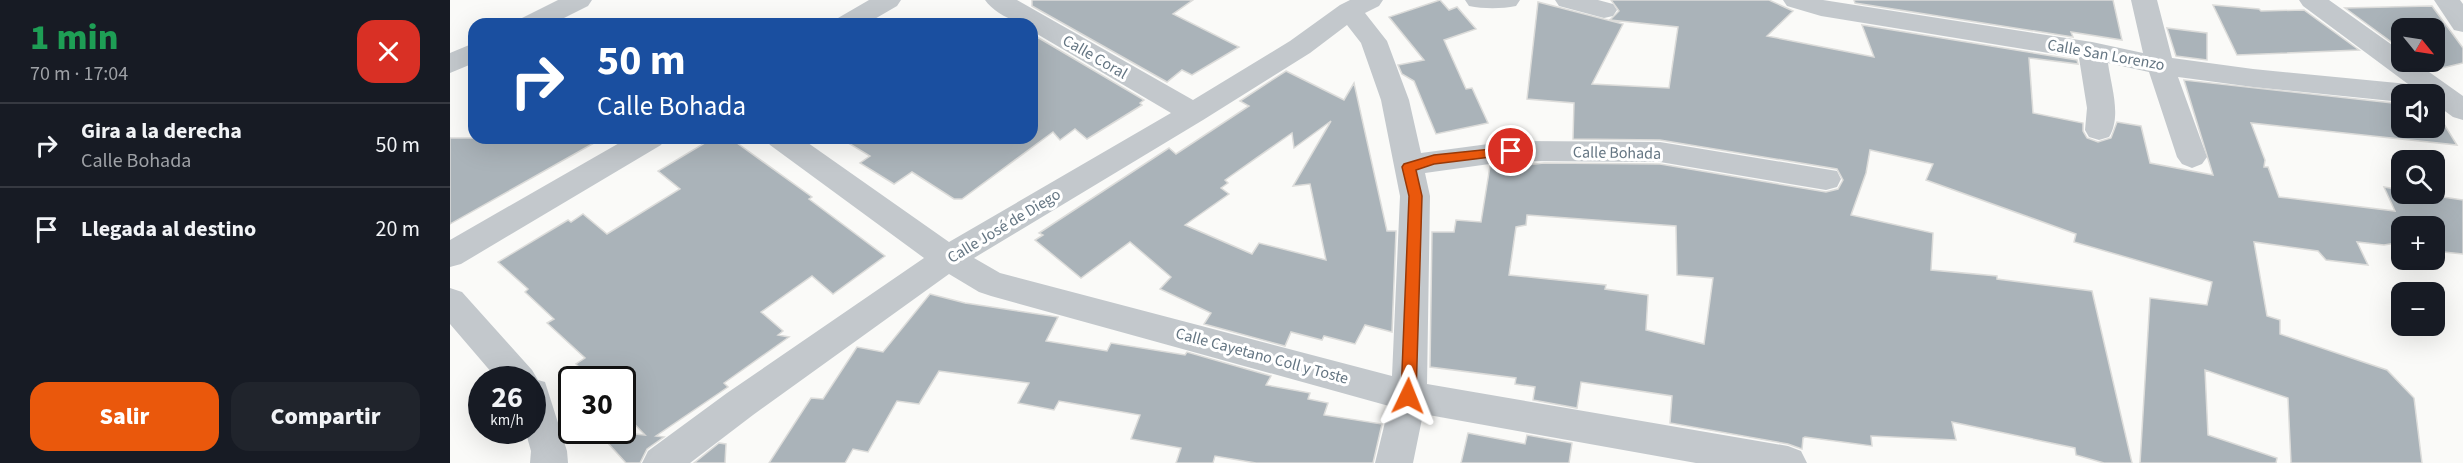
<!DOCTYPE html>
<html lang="es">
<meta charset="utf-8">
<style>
body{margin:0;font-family:"Source Sans 3",sans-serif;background:#20242c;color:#f1f3f6;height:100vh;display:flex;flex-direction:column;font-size:22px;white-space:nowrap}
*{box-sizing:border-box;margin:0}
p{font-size:20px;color:#9ea1a6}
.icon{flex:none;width:33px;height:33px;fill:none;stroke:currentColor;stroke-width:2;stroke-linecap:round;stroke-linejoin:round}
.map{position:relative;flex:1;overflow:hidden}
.drawer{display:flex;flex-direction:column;background:#171b24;width:450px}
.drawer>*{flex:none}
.top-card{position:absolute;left:18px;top:18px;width:570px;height:126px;border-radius:18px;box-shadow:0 6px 24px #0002;background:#1a4fa0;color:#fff;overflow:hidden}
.needle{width:39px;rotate:120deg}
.controls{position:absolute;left:1941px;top:18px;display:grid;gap:12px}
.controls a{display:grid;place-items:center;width:54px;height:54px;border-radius:12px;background:#171b24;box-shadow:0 6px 24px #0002;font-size:30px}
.speed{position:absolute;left:18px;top:366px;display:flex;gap:12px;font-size:30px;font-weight:700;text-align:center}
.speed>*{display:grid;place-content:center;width:78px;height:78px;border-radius:50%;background:#171b24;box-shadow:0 6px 24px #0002;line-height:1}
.speed small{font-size:15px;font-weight:400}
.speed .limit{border:3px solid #111;border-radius:9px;background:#fff;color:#111}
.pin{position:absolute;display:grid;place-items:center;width:51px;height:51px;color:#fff;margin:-26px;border:3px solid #fff;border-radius:50%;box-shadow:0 2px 6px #0007}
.me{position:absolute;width:66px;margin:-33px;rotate:2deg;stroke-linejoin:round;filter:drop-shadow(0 0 4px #0008)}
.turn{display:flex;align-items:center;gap:21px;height:126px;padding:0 30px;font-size:27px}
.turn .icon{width:78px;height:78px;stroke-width:2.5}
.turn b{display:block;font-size:42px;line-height:51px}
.round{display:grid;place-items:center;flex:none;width:63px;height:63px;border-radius:18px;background:#20242c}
.summary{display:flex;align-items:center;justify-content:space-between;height:102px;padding:0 30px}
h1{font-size:36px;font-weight:800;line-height:45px;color:#1e9e55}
.cta{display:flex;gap:12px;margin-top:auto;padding:12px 30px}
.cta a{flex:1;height:69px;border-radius:18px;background:#ea580c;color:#fff;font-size:24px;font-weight:800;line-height:69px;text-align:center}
.cta a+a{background:#20242c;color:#f1f3f6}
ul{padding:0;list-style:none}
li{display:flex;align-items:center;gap:18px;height:84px;padding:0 30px;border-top:2px solid #363941}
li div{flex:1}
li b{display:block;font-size:22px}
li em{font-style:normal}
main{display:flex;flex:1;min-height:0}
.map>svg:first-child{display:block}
</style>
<main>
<section class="drawer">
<div class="summary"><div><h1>1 min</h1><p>70 m · 17:04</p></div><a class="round" style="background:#d93025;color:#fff"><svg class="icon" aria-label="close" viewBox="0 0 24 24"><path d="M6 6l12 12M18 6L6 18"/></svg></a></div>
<ul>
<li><svg class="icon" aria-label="right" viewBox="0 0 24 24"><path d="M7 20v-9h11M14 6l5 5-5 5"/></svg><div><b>Gira a la derecha</b><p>Calle Bohada</p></div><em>50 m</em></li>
<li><svg class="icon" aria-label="arrive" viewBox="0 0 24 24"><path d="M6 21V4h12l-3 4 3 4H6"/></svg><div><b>Llegada al destino</b></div><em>20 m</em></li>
</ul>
<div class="cta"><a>Salir</a><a>Compartir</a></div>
</section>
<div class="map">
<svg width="2013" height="463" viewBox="0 0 2013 463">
<rect width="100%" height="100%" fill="#fafaf8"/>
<path fill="#aab3b9" stroke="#dcdcda" stroke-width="1.5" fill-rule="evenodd" d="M582,0h161l-20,14 66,33 -47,28 -10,-5 -15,12 -135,-76z
M990,0l9,10 8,-3 19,22 -32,11 22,49 6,-1 16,35 -52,11 -22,-53 -12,-7 -4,-9 26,-5 -35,-43z
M1161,0h158l24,11 -26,25 107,21 -12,-32 215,35 1,4 -49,-6 4,55 50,10v8l4,7 11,4 13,-4 6,-16 24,4 9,37 63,12 -29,-95 218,24v24h32v-20l23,37 -206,-22 14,37 -1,7h4l11,30 116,14 -11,-24 18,3v4h21l40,6v54l-29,-3v-25h-32v16l-18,3 -27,-3 11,23 -42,-5 -8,-9 -64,-9 13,74 13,4v14l107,36 27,28 8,65h-131l-3,-65 -83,-28 3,65 69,23 -1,5h-136l10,-165 57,7 5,-23 -138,-40 2,-8 -150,-54 7,-16 -63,-14 -4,23 -15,42 82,18 -2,37 66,6v3l95,12 40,172h-28l-28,-8 -1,-7 -123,-26 4,18 -85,-4 1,10 -67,-9 -2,1 -1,11 -14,-5 -118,-21 2,-27 -91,-14 -4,26 -44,-8 2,-13 -20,-3 1,-6 -86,-11 2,-135h22l2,-12 25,2 9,-56 18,-2 2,3 34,-4 116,1 166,28 12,-3 5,-9 -6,-11 -177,-29 -87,-1 1,-36 -47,-4 11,-97 85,22 -31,60 77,4 9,-61 -68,-7 9,-9zM1077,215l149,11 1,49 36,3 -9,66 -58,-14 2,-35 -43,-6 1,-4 -97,-10 7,-48 10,-2z
M1404,0h259l9,40 -51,-8 2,5 -218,-34z
M1763,5l46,4 2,2 43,-1 55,40 -122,5z
M1982,6l31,42v15l-25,6 -10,-7h6v-34h-32l-1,21 -56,-41z
M1717,28l40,5v27l-31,-4z
M582,34l112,66 -4,3 2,2 -55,34 -12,-10 -15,11 -7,-8 -91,67h-8l-42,-27 -18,12 -34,-21 10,-7 -30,-18h192z
M836,71l58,29 10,-17 33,148h9l-4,101 -27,-7 -10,19 -31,-8 -2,4 -31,-8 -6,14 -81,-22 7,-11 -51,-24 11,-12 -41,-35 -49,36 -46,-38 8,-5 -4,-2 130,-85 7,6 73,-48 -9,-5zM881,121l-38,65 17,-2 16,76 -67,-17 -7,11 -67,-29 44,-31 -8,-6 7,-5 -3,-3 67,-47 2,15z
M0,138h153l-153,86z
M263,138h17l82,59 -3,2 76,57 -52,38 -21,-18 -51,36 22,19 -5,4 11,2 -65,46 4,4 -72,49 8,1 -17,12 -7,14h-14l-30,-33 49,5 -23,-24v-31h-31l-15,-16 9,-6 -38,-35 7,-4 -29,-27 3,-3 -30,-27 70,-42 3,2 12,-8 24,20 73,-45 -22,-18z
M480,294l35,9 93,14 -12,24 61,10 4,-8 74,12 2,-3 84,24 -5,9 44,8 -2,6 20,4 -4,12 58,9 -9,39h-117l-41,-7 -2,7h-37l5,-15 -50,-9 9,-24 -81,-14 -5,9 -36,-7 11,-20 -90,-12 -20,33 -22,-3 -29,51 -15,-3 -8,14h-76l42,-65 12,1 34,-52 26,5z
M1018,433l57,11 2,-9 45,8 -3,20h-108z
M269,443l7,1 -1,19h-31z"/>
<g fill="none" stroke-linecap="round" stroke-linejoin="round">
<path fill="#c3c8cc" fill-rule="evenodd" d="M108,0h34l-4,6 -36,18h-34l4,-6z
M419,0h32l-4,6 -31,18h-32l4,-6z
M535,0h32l176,100 97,-59 50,-36 10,-5h33l-4,6 -14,7 22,28 22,59 12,53 90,-12 149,1 177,29 4,8 -4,8 -11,3 -166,-28 -149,-1 -86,12 5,23 -3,188 361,62 13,5 6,12h-111l-273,-49 -10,49h-38l14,-57 -398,-110 -12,-4 -30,-18 -196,141 -63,48h-48l6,-12 79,-58 197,-135 -154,-113 -5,-7h36l148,104 222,-129 -139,-82v-7c-16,0 -38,-11 -47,-24zM897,25l14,18 20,57 19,96 -8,180 -392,-103 -26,-15 229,-138 107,-67z
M1015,0h55l-4,6c-15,3 -32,3 -47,0z
M1105,0h43l15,4 4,6 -4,6 -9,2 -45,-12z
M1333,0h40l269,42 51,11 -12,-53h26l15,58 81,11 155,15 -105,-78 -4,-6h30l73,52v10h13l48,34v24l-10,-3 -19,-14v-9h-32v8l-149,-15 -75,-10 29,80 -5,7 -10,4 -10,-4 -5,-7 -28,-85 -41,-9c3,23 14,53 1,74l-10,3 -10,-3 -4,-7 2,-22 -8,-50 -258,-42 -34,-10z
M1984,0h26l3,4v28l-9,-2z
M24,43v20l-24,10v-20z
M178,138h38l-5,7 -200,119 -11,3v-27z
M0,288l12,4 70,78 6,10 7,2 22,69 1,12h-38l1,-12 -6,-21h7v-50h-34l-48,-56z"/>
</g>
<path fill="#ea580c" stroke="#983908" stroke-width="1.5" d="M1061,147l4,1 2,3 -2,3 -81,10 -18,6 6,26 -6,200 -2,4 -6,2 -5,-2 -2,-4 8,-200 -7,-29 2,-3 30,-9z"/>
<g text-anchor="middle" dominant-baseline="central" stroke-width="6" stroke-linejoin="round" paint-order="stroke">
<g font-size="16" fill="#657683" stroke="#fff">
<text transform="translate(1656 55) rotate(10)">Calle San Lorenzo</text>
<text transform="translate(645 57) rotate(30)">Calle Coral</text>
<text transform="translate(1167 153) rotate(1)">Calle Bohada</text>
<text transform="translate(554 226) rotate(-31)">Calle José de Diego</text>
<text transform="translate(812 356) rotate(15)">Calle Cayetano Coll y Toste</text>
</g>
</g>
</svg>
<div class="controls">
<a><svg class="needle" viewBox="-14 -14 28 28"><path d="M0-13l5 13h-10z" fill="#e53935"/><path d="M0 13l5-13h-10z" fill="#9ea1a6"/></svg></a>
<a><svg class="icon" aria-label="sound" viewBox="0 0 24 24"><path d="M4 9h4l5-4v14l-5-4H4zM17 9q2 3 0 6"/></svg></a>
<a><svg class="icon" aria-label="search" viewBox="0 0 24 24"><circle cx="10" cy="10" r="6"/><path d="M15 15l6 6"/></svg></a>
<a>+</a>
<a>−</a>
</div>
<div class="speed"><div>26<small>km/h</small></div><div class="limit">30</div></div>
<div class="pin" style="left:1061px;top:151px;background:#d93025"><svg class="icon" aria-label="arrive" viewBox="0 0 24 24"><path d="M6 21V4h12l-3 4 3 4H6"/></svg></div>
<svg class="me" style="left:958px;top:396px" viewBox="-20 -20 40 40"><path d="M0-17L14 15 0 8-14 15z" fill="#ea580c" stroke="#fff" stroke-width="4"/></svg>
<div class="top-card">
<div class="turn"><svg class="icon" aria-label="right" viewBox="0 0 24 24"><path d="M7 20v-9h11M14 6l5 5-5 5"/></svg><div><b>50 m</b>Calle Bohada</div></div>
</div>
</div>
</main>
